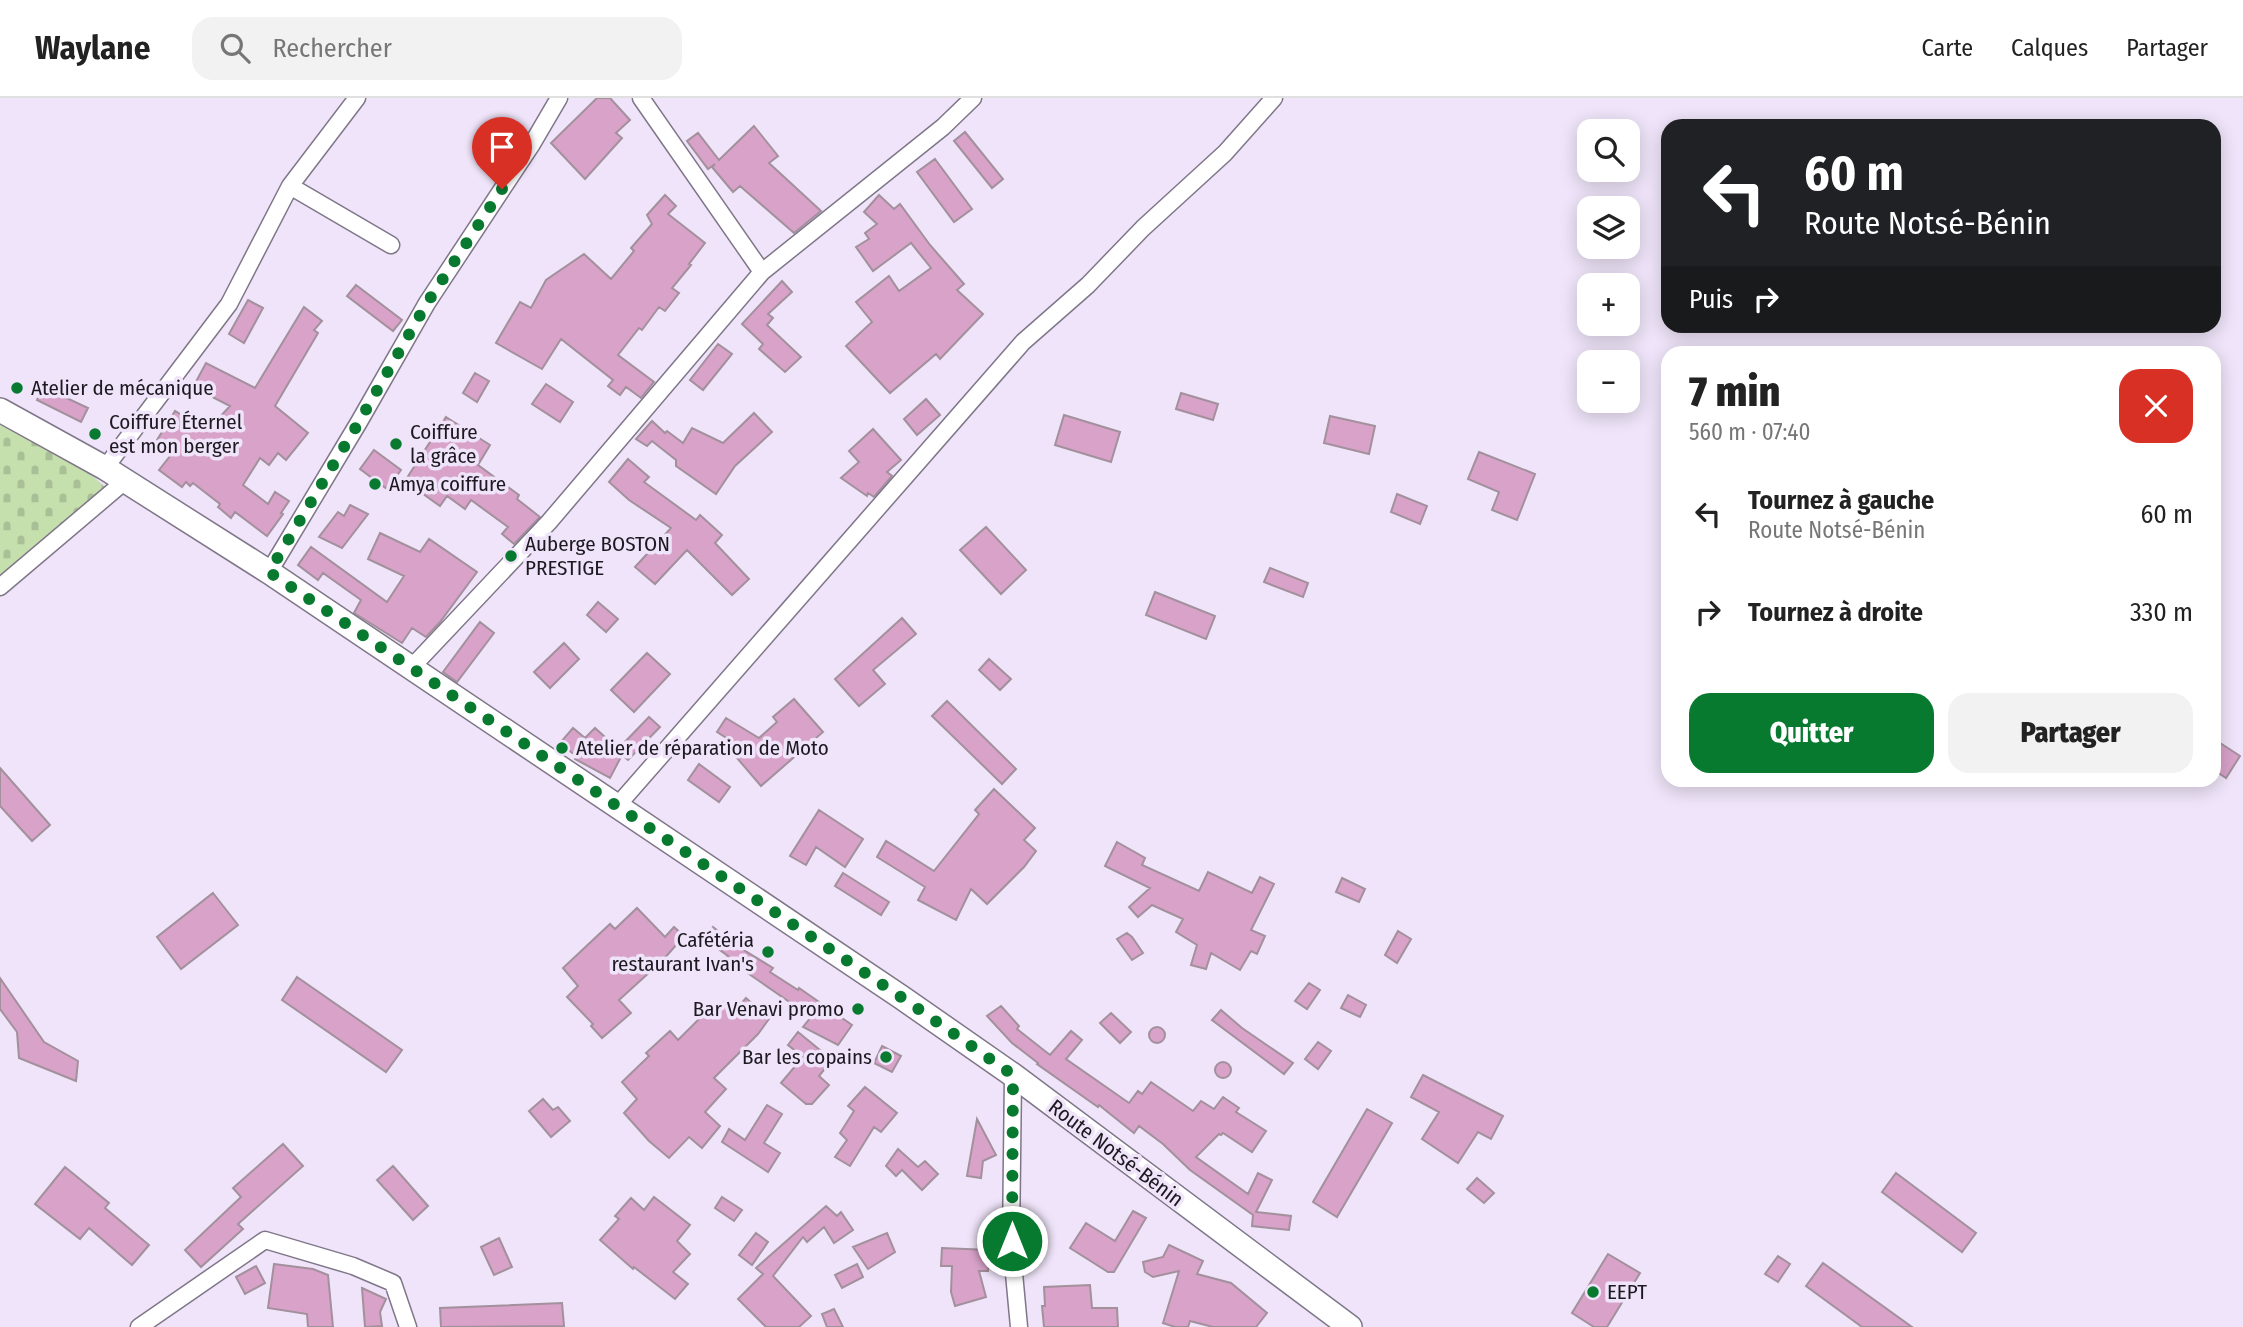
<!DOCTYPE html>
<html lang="fr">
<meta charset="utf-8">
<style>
body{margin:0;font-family:"Fira Sans Condensed",sans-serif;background:#f2f2f2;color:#222;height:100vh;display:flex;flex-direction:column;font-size:26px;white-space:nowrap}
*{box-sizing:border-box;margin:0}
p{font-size:23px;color:#767676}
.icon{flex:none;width:38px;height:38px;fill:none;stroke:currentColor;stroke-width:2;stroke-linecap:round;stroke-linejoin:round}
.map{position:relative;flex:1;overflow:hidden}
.side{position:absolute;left:1661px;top:248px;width:560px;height:441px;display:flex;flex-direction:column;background:#fff;border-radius:21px;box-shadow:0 4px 18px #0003}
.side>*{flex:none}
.guide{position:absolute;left:1661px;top:21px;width:560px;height:214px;border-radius:21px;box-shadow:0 4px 18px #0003;background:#202124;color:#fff;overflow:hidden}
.fabs{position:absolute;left:1577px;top:21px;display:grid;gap:14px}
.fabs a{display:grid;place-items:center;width:63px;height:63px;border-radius:14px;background:#fff;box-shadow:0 4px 18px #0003;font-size:35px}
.pin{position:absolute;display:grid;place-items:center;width:60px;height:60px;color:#fff;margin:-72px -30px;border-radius:50% 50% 50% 0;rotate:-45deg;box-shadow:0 0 7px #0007}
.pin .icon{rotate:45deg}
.me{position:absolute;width:77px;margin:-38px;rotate:0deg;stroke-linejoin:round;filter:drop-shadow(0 0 5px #0008)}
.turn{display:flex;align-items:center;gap:24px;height:147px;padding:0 28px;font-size:32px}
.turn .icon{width:91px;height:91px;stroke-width:2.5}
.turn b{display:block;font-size:49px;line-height:60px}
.then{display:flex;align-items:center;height:66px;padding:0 28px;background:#0003;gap:14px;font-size:26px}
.round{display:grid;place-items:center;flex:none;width:74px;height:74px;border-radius:21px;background:#f2f2f2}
.overview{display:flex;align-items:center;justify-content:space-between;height:119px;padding:0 28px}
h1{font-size:42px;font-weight:800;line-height:52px}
.primary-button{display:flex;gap:14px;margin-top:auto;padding:14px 28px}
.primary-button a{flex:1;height:80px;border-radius:21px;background:#077a30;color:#fff;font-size:28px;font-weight:800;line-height:80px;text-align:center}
.primary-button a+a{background:#f2f2f2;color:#222}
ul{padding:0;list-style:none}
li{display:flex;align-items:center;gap:21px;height:98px;padding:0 28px}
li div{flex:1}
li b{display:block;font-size:26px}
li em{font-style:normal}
header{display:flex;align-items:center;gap:42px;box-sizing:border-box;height:98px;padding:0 35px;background:#fff;border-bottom:2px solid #e0e0e0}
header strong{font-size:33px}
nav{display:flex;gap:38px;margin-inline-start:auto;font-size:24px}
.search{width:490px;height:63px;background:#f2f2f2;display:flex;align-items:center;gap:18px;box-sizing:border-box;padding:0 24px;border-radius:21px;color:#767676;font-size:26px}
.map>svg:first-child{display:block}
</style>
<header>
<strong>Waylane</strong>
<div class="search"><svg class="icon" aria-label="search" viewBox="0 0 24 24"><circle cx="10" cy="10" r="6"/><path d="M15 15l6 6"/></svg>Rechercher</div>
<nav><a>Carte</a><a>Calques</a><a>Partager</a></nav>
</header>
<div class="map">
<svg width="2243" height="1229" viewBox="0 0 2243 1229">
<defs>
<pattern id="cemetery-stones" width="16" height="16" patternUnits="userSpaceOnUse" patternTransform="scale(1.75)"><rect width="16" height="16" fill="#c5dfad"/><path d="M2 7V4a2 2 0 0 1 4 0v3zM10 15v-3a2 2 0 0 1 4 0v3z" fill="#a9bf95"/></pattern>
</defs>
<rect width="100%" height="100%" fill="#efe4f9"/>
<path fill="url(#cemetery-stones)" d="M0,325l82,43 24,22 -106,93z"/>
<path fill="#d8a2c9" stroke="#a3909d" stroke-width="2" d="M597,0h13l20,22 -14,13 6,5 -37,41 -34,-36z
M754,28l24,30 -9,7 52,48 -27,22 -54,-47 -7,6 -21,-25 3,-3 -7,5 -21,-28 11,-8 21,27z
M965,34l38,47 -11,9 -38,-47z
M935,61l37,50 -18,13 -37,-50z
M665,97l11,11 -8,8 37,29 -16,21 2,1 -19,23 7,5 -14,18 -6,-4 -17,23 -3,-2 -21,27 36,27 -13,16 -15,-11 -6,8 -12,-9 5,-6 -52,-41 -19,30 -46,-26 24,-41 11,6 15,-28 38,-26 27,25 23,-28 -3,-3 21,-24 -5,-9z
M879,97l15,14 6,-5 30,41 34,39 -7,6 26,24 -43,45 -4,-5 -46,39 -44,-47 26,-24 -16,-20 33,-26 10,15 32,-23 -20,-25 -38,28 -17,-24 13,-8 -4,-6 12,-9 -13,-12z
M782,183l10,11 -24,22 5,4 -6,7 34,32 -16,15 -26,-23 4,-5 -21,-20z
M356,187l46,35 -9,11 -46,-35z
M248,202l15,8 -19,35 -15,-9z
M304,209l18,14 -8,9 4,3 -43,73 33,27 -22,27 -8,-7 -9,12 -9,-7 -17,27 25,19 7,-12 14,9 -8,12 2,1 -16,22 -32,-24 -4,6 -13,-11 2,-3 -27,-21 -3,3 -4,-4 -4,5 -23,-17 15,-19 -17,-11 18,-29 32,20 23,-25 -37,-19 13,-24 49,25z
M718,246l14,10 -29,36 -13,-10z
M475,275l14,8 -12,21 -14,-9z
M546,286l27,18 -13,20 -28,-18z
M43,289l45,21 -7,14 -44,-22z
M1181,295l37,11 -5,16 -37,-11z
M926,301l14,16 -23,20 -13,-16z
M754,315l18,19 -37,34 -19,28 -40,-28v-6l-24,-19 -5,5 -11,-7 16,-18 13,12 2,-2 16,12 9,-15 31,15z
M1064,317l56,17 -9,30 -56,-17z
M1330,318l45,10 -6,28 -45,-11z
M446,319l44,28 -12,20 41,30 -2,4 23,18 -26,27 -12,-10 6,-7 -37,-27 -6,9 -18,-13 -7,10 -35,-25z
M873,331l28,31 -14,12 5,4 -18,21 -6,-4 -1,3 -26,-18 18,-16 -10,-11z
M374,352l27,20 -14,19 -27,-20z
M1479,354l56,22 -18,46 -25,-10 7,-18 -31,-13z
M628,361l21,18 -5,5 52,38 4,-5 22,20 -7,8 34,36 -17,16 -45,-45 -32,34 -20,-17 36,-39 -42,-28 -20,-18z
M1397,396l30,12 -7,18 -29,-12z
M350,407l18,9 -26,34 -23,-11 19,-25 6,4z
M986,429l40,43 -25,24 -41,-44z
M380,435l40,19 9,-13 48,33 -37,50 -14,15 -14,-9 -10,15 -48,-30 7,-13 -38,-27 -5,7 -20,-15 13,-18 76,55 17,-26 -36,-17z
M1270,470l38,15 -5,14 -39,-15z
M1155,494l60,24 -9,23 -60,-24z
M598,504l20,17 -12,13 -19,-17z
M902,520l14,16 -43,36 12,14 -26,22 -24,-27z
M480,524l14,11 -37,49 -14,-10z
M564,545l15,16 -29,29 -16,-16z
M647,555l23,21 -36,38 -23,-22z
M989,561l22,20 -11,11 -21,-20z
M794,601l29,33 -62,54 -24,-28 8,-8 -28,-18 9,-14 33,20 18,-16 -4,-5z
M947,603l69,68 -14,15 -70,-68z
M649,619l11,10 -32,33 -6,-5 -12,23 -35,-19 1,-3 -16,-13 13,-15 12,10 10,-10 23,21z
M2214,641l26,17 -14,22 -12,-8z
M699,666l31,23 -11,15 -31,-22z
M0,670l50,57 -18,16 -32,-35z
M994,691l41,39 -11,12 12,11 -12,16 -37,37 -16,-15 -15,31 -38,-20 7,-13 -48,-30 9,-16 48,30 45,-57 -4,-4z
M819,712l44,29 -18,28 -29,-20 -10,18 -16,-9z
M1117,744l28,16 -3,7 57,26 9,-19 44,21 8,-16 14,7 -23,46 14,6 -8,18 -6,-3 -11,19 -29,-17 -5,16 -15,-4 6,-20 -21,-13 7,-13 -31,-14 -14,12 -9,-10 21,-19 -45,-22z
M843,775l46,29 -8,13 -46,-29z
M1342,780l23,11 -6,13 -23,-10z
M213,795l25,32 -57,44 -24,-32z
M637,810l28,29 9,-10 10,9 -21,24 -44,40 12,13 -29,25 -11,-12 2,-2 -26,-27 11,-11 -15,-18 47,-44 5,5z
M713,829l21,17 39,24 -3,4 28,18 1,-2 53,37 -14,20 -35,-18 8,-10 -85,-59 2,-2 -24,-17z
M1398,833l13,8 -14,24 -12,-8z
M1127,835l5,4 11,16 -11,7 -15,-21z
M297,879l105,73 -16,22 -104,-72z
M0,880l44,64 34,19 -2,20 -57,-23 -2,-26 -17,-23z
M1309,885l11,7 -13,19 -12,-8z
M1348,897l18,10 -6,12 -19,-9z
M746,900l23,21 -11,15 -44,44 12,11 -21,23 15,14 -18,22 -13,-11 -20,21 -20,-17 -25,-28 13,-14 -15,-17 27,-26 -3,-3 24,-22 8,9 31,-31 5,4 10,-11 10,10z
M1001,908l18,20 -2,3 33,26 21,-24 11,9 -16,19 63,44 9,-12 4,3 9,-12 42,29 8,-10 13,8 9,-12 16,11 -3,4 30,19 -14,21 -29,-19 -2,2 -2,-1 -23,23 52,37 10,-21 14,7 -16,32 35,4 -2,14 -37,-4 1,-11 -63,-45 -27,-26 -24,-18 -5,7 -35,-28 -1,2 -61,-43 1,-1 -26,-20 -25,-27z
M1221,912l21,18 51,35 -9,11 -72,-54z
M1111,915l20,19 -11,11 -20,-20z
M1149 937a8 8 0 1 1 16 0a8 8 0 1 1-16 0Z
M798,934l34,28 -13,16 10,9 -17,19h-6l-25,-21 22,-26 -15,-12z
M1318,944l13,9 -13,18 -13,-10z
M882,948l19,10 -9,16 -18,-9z
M1215 972a8 8 0 1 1 16 0a8 8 0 1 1-16 0Z
M1423,977l80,41 -12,23 -13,-7 -20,31 -36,-24 17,-27 -28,-15z
M865,989l32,26 -16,19 -7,-5 -24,39 -15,-9 12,-17 -7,-7 14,-22 -6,-5z
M543,1001l10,11 5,-3 12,14 -19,16 -22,-26z
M767,1007l15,9 -18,29 16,10 -12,19 -46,-30 7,-13 16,11z
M1367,1011l25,14 -55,94 -24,-15z
M977,1021l19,36 -13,6 -2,17 -14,-2z
M283,1046l20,22 -65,58 5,5 -42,38 -16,-17 56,-53 -8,-9z
M898,1051l20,18 7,-6 13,13 -16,16 -20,-20 -6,6 -10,-10z
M393,1068l35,40 -15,14 -36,-40z
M65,1069l44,36 -4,5 44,37 -17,20 -43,-37 -9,11 -45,-35z
M1896,1075l80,60 -14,19 -80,-60z
M1477,1080l17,15 -10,10 -17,-14z
M654,1099l36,28 -13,16 13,13 -17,18 15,12 -13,15 -41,-32 -1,2 -33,-29 19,-21 -4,-3 16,-18 13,12z
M722,1099l20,13 -8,11 -19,-13z
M826,1108l11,10 4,-4 12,18 -19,13 -10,-16 -17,15 -4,-5 -30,39 38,40 -12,11h-33l-28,-28 25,-25 -7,-6z
M1133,1113l13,7 -32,54h-6l-38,-24 16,-25 29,18z
M756,1135l12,9 -16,23 -13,-10z
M887,1135l8,19 -27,17 -15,-22z
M499,1140l13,29 -18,8 -13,-28z
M1169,1147l34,16 -6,13 34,9 36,30 -11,14h-43l-23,-6 -2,6h-13l-12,-4 16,-52 -26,6 -8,-5 -2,-10 20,-5z
M942,1150l47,2 -1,21h-9l7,26 -31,9 -4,-14 1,-26h-11z
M1608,1156l32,19 -33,54h-13l-22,-14z
M1778,1158l12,8 -12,18 -13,-8z
M1823,1165l89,64h-50l-56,-41z
M274,1166l39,5 15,6 5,52h-25l-1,-13 -39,-6z
M857,1166l6,13 -21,11 -7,-13z
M256,1168l9,17 -20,11 -9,-17z
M1090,1187l2,23h25l1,19h-74l-2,-21h3l-1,-19z
M362,1190l24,11 -6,13 2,14 -17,1z
M562,1205l2,23 -123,1 -1,-19z
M834,1211l9,18h-16l-5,-13z"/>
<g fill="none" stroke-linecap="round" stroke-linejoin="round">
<g stroke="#7f7688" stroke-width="19">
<path id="minor" d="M641,0l121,174
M290,88l101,59
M105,370l124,-164 61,-118 67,-88
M269,474l90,-150 68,-119 105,-159 27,-46
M0,489l125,-106
M411,570l138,-146 213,-250 181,-145 30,-29
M617,708l406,-464 65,-57 55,-57 82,-75 49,-55
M1013,977l-2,166 8,86
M139,1229l126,-87 88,26 40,17 15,44"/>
</g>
<g stroke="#7f7688" stroke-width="26">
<path id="secondary" d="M0,312l105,58 164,104 632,425 112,78 337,252"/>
</g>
<use href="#minor" stroke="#fff" stroke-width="16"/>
<use href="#secondary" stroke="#fff" stroke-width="23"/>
</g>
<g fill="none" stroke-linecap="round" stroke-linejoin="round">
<path stroke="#077a30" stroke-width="12" stroke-dasharray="0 21.6" d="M502,91l-75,114 -68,119 -90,150 632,425 112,78 -1,166"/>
</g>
<g fill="#077a30" stroke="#efe4f9" stroke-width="2.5">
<circle cx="17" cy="290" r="7"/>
<circle cx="95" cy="336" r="7"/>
<circle cx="396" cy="346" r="7"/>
<circle cx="375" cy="386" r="7"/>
<circle cx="511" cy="458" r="7"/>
<circle cx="562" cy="650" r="7"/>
<circle cx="768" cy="854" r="7"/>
<circle cx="858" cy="911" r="7"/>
<circle cx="886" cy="959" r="7"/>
<circle cx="1593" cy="1194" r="7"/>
</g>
<g text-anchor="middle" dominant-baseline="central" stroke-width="7" stroke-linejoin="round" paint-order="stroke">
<g font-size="21" fill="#1d1920" stroke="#efe4f9" text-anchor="start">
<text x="31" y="290">Atelier de mécanique</text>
<text x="109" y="324">Coiffure Éternel<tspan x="109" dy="24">est mon berger</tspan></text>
<text x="410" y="334">Coiffure<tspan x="410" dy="24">la grâce</tspan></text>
<text x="389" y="386">Amya coiffure</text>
<text x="525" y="446">Auberge BOSTON<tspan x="525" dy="24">PRESTIGE</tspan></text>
<text x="576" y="650">Atelier de réparation de Moto</text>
<text x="754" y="842" text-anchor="end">Cafétéria<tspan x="754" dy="24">restaurant Ivan's</tspan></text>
<text x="844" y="911" text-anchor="end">Bar Venavi promo</text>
<text x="872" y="959" text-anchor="end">Bar les copains</text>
<text x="1607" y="1194">EEPT</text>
</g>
<g font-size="21" fill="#1d1920" stroke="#efe4f9">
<text transform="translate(1116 1055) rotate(37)">Route Notsé-Bénin</text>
</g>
</g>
</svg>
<div class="fabs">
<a><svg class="icon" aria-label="search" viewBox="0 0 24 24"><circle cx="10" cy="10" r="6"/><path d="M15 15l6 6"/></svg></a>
<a><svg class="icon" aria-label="layers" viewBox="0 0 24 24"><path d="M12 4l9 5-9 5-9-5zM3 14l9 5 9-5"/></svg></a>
<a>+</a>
<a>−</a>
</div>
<div class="pin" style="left:502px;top:91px;background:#d93025"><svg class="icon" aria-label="arrive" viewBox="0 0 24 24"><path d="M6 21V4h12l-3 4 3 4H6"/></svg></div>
<svg class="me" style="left:1012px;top:1143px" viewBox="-20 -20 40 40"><circle r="17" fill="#077a30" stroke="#fff" stroke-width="3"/><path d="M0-11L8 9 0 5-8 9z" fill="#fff"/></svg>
<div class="guide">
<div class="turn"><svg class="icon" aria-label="left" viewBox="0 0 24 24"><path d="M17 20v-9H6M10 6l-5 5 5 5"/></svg><div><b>60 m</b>Route Notsé-Bénin</div></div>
<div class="then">Puis<svg class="icon" aria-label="right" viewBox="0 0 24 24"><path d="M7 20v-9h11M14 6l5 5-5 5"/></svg></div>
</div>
<section class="side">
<div class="overview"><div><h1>7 min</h1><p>560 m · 07:40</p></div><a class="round" style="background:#d93025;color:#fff"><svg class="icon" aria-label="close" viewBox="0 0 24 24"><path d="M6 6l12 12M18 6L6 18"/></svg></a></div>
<ul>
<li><svg class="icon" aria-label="left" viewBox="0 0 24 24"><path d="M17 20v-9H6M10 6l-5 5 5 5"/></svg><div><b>Tournez à gauche</b><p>Route Notsé-Bénin</p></div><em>60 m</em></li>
<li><svg class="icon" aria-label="right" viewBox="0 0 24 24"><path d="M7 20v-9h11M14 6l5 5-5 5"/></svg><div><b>Tournez à droite</b></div><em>330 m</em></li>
</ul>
<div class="primary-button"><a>Quitter</a><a>Partager</a></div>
</section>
</div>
